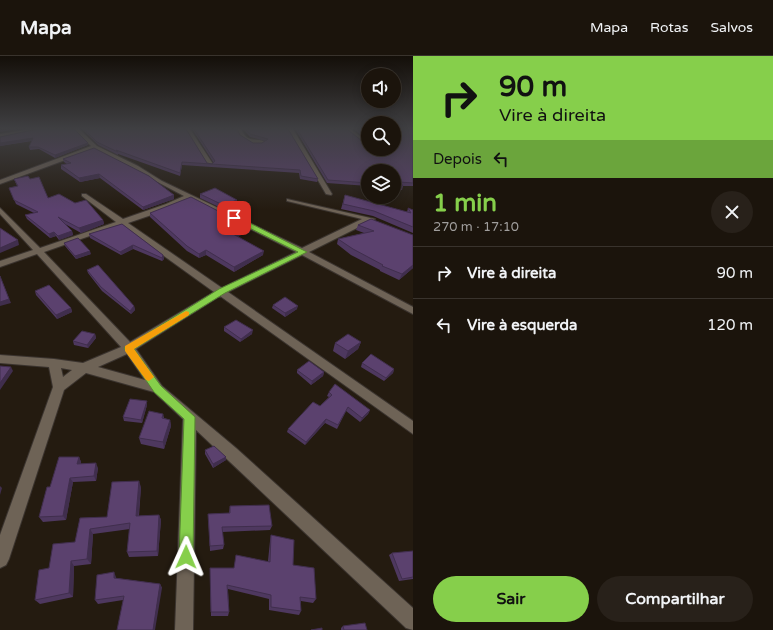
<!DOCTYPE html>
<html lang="pt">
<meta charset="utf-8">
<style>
body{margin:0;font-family:"Varela Round",sans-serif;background:#28211a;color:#f1f3f6;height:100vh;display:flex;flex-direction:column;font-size:15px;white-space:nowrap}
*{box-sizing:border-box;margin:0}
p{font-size:13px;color:#a09e9d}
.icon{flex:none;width:22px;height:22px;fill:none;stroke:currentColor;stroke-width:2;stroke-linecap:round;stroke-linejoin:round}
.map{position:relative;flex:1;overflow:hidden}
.details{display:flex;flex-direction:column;background:#1b140c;width:360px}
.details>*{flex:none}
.banner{background:#86cf4b;color:#111;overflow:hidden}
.controls{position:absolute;left:361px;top:12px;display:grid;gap:8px}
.controls a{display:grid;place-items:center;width:40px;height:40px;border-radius:50%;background:#1b140c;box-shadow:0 2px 10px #0003,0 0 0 1px #39332d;font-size:20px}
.pin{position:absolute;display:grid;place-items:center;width:34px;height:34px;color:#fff;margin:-17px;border-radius:8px;box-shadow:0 2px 6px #0006}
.me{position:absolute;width:44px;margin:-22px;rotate:1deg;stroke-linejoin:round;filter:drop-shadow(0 0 3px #0008)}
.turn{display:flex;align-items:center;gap:14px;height:84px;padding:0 20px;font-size:18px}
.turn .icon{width:52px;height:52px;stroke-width:2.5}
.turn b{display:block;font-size:28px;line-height:34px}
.then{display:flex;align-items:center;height:38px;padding:0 20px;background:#0003;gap:8px;font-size:15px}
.round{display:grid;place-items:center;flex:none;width:42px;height:42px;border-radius:21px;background:#28211a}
.headline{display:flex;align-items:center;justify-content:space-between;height:68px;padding:0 20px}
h1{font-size:24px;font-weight:700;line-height:30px;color:#86cf4b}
.cta{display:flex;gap:8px;margin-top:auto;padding:8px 20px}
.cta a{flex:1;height:46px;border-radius:24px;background:#86cf4b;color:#111;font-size:16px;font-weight:700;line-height:46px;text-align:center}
.cta a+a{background:#28211a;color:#f1f3f6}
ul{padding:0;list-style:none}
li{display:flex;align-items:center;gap:12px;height:52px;padding:0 20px;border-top:1px solid #39332d}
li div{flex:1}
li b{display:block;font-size:15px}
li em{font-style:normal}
header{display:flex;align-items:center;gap:24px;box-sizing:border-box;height:56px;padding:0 20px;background:#1b140c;border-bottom:1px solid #39332d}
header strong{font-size:19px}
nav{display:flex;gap:22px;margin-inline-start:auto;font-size:14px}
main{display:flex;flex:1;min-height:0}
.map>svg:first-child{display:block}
</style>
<header>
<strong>Mapa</strong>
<nav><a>Mapa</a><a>Rotas</a><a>Salvos</a></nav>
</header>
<main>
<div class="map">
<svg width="413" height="574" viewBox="0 0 413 574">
<rect width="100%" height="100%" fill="#241b10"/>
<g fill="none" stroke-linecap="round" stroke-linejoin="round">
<g stroke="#3b342f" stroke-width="2">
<path id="minor" d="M31,73h14l-45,9v-4z
M73,73h6l18,17 41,20 24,15 140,67 60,-29 -75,-18v-2l88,20 -66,33 104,55v7l-111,-59 -74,37 185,129v13l-193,-138 -84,53 26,37 74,62 177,160v22l-7,-2 -210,-198 -3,200h-18l8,-211 -29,-27 -68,-19 -22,17 -55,169 -3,6 -6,3v-33l53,-148 -4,-20 -49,-4v-8l54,4 29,4 38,-16 -84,-93 -37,13v-6l33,-11 -33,-36v-6l40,40 76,-26 -34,-26v-2h4l37,25 43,-15 18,-8 -89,-47 -95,35v-4l91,-34zM190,143l106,53 -74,36 -94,-65 44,-15zM121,169l93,67 -84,50 -86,-90zM127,298l18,26 -47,-13zM61,312l11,2 -9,7z
M185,73h5l23,35 -1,1h-4z
M236,73h5c7,16 14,7 25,13 -11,7 -25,-2 -30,-13z
M288,73h5l39,65 -1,1 -5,-1z
M345,73h6l16,13 -5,1z"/>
</g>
<use href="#minor" fill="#6e6356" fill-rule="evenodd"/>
</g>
<path fill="#4e385f" d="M82,73h104l21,34 5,1 1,-2 -21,-33h45l3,6 13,8h9l3,-2 -15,-4 -7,-8h45l30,50 -1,3 -17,-3 -1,-6 -117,-8 -2,11 -62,-22v1l-20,-10z
M295,73h52l15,12 4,-1 -12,-11h14v20l45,-20v57h-11h1l-1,4 -8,-1v-18h-26v15l-41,-3z
M0,81l88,8 -33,13 -16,-9 -9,1 -1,-3 3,-6 -32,5z
M63,103l111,40 -31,11 -43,-32 -20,4 -19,-13v-4l6,-1 -3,-2z
M14,123l34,19 55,22 1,4 -23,9 -16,-9 7,7 1,4 -14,5 -3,-4 -6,2 -23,-19 -2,-4 9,-2 -18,-9 -7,-16 8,-2z
M200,138l37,10 -14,5 -23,-11z
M345,139l62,17 1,-4 5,2v23l-40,-17 -32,-7z
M150,157l100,19 -12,4 25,19 -29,17 -28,-17 -7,3 -12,-7 -37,-34z
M371,163l42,49 -14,12 -19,-9v-1l-29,-15 -14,-11 1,-5 26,-6 -8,-3 2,-5z
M122,168l41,31 1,4 -2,2 -29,-12 -12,6 -31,-17 -1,-4z
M64,187l27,11 -15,5 -11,-13z
M87,214l47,36 1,4 -4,4 -29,-23 -14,-18z
M35,235l36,17 1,4 -15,7 -21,-24z
M273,249l24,4 -12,8 -13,-9z
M224,271l28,7 -12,8 -16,-11z
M95,278l1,4 -8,10 -14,-3 -1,-4z
M361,286l-3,7 -13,10 -12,-8 2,-8z
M362,307l32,6 -1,4 -9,8 -23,-14z
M297,314l27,2 -1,4 -12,9 -14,-12z
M329,336l41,18 -2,4 -8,8 -14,-11 -9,18 -12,-6 -20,22 -18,-13 1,-3 32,-23 9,-9 -2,-1z
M147,349l-5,18 -18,-2 -1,-4z
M163,358l1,4 6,2 1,6 -7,23 -23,-5 -2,-6z
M205,394l21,10 -13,8 -8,-14z
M79,401l2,5v2l17,4 -2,13 -23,1 -7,38 -23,2 -4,-5 11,-30z
M141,431l-2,29 20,-1 2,5 -3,36 -29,1 -2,-5 3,-23 -37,5 -2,30 -17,2 -1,31 -33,7 -5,-4 14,-32 26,-26 5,-24 27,-1z
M230,450l42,20 -2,4 -48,2 2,13 -1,4 -13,2 -2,-37 21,-1z
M271,479l22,30 23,34 -3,4 -12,-2v10l-2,4 -30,-5v-11l-41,-10 1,23 -1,4h-17l-1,-48h24l34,-7 2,-20z
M413,495v28l-14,2 -10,-26 3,-2z
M116,521v1l44,6 2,4 -39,12 -25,4 -3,-4z
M343,570l24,4h-26v-2z"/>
<path fill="#402e4d" d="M19,73l-19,3v-2z
M33,82l1,2 -34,6v-3z
M88,87v2l-33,13v-3z
M182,106v3l-2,11v-3z
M99,118l1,4 -20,4 -1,-4z
M174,139v4l-31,11v-3z
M237,144v4l-14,5v-4z
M103,164l1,4 -23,9 -2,-5z
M251,172l-1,4 -17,6v-4z
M72,175l1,4 -14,5 -1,-4z
M54,176l2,4 -6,2 -1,-4z
M18,184l1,5 -19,8v-5z
M133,189v4l-12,6 -1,-3z
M206,194v5l-7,3v-4z
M90,195l1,3 -15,5 -1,-3z
M264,195l-1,4 -29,17v-5z
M163,199l1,4 -2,2v-3z
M413,209v3l-14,12 3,-6z
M0,220l11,27 -11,3z
M134,250l1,4 -4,4 -1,-3z
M298,250l-1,3 -12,8v-4z
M71,252l1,4 -15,7 -1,-4z
M253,274l-1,4 -12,8 1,-3z
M95,278l1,4 -8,10 -1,-3z
M361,286l-3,7 -13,10 3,-8z
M11,311l2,4 -13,19v-7z
M394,313l-1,4 -9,8 2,-3z
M324,316l-1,4 -12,9 1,-4z
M147,345v4l-5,18 -1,-3z
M370,354l-2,4 -8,8 2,-4z
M326,363l-1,4 -20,22 1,-3z
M170,364l1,6 -7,23 -1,-7z
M79,401l2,5 -1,7 -3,-5z
M226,401v3l-13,8v-4z
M96,407l2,5 -2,13 -2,-5z
M70,422l3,4 -7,38 -3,-4z
M139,425l2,6 -3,34 -2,-5z
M0,430l2,2 -2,7z
M159,459l2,5 -3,36 -1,-5z
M90,473l3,5 -2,30 -4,-5z
M71,505l3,5 -1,31 -4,-4z
M114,516l2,5v5l-2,-4z
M160,528l2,4 -7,42h-2z"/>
<path fill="#5b416e" stroke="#402e4d" d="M37,73h37l14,14 -33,12 -17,-8h-9l4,-9 -33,5v-6z
M84,73h102l21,34 5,1 3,-3 -21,-32h43l3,6 13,8h9l6,-4 -18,-5 -4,-5h42l30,50 -17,-3 -1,-6 -118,-8 -2,11 -64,-23 2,2 -21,-10z
M297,73h50l15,12 6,-2v10h26v-20h19v54l-13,-1 3,4h-9v-15h-26v12l-40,-3z
M358,73h10v9z
M94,92l55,28 25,19 -31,12 -44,-33 -20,4 -18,-13 10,-2 -8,-4z
M28,120l2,3 9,-2 9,21 11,-4 16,9 11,-3 17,20 -24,8 -21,-11 14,14 -14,5 -4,-4 -5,2 -24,-19 13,-3 -24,-12 -5,-12 9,-2 -4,-7z
M215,132l22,12 -14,5 -23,-11z
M345,139l66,18 -3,-5 5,2v17l-39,-16 -31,-7z
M191,141l60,31 -18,6 31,17 -30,16 -28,-17 -7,4 -12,-8 -37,-33z
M371,163l42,16v30l-11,9 -20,-8 1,-1 -30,-16 -15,-10 36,-8 -16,-6z
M122,168l41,31 -1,3 -29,-13 -13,7 -31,-18z
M0,172l18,12 -18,8z
M78,182l12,13 -15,5 -11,-13z
M98,209l36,41 -4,5 -29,-24 -14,-17z
M0,220l9,23 -9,3z
M49,229l22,23 -15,7 -21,-24z
M285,241l13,9 -13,7 -12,-8z
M236,264l17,10 -12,9 -17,-12z
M82,275l13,3 -8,11 -14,-4z
M348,278l13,8 -13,9 -13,-8z
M371,298l23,15 -8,9 -24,-15z
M309,305l15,11 -12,9 -15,-11z
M0,310l11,1 -11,16z
M335,328l35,26 -8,8 -14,-11 -10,18 -12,-6 -20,23 -18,-13 25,-27 7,4 12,-11 -3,-3z
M130,343l17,2 -6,19 -18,-3z
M149,355l14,3 -1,4 8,2 -7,22 -24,-4z
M214,390l12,11 -13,7 -8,-14z
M59,401h20l-2,7 19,-1 -2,13 -24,2 -7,38 -24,1 8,-30h3z
M139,425l-3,35 23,-1 -2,36 -30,1 3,-29 -40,6 -3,30 -16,2 -2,32 -34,7 4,-30 10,-2 4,-24 22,-2 5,-24 27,-1 5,-35z
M269,449l3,21 -50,1 2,18 -14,1 -2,-32 22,-1v-7z
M271,479l23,5 -1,25 21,3 2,31 -16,-2 1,14 -30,-4v-12l-44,-10 2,27h-18l-1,-44h24l2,-13 34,7z
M413,495v26l-11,2 -10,-26z
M114,516v6l46,6 -7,46h-36l7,-34 -29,4 2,-25z
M365,567l2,7h-23l-1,-4z
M322,572v2h-11z"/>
<linearGradient id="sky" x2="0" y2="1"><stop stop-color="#140f09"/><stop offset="0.47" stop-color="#3f3f42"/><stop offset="1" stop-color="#3f3f42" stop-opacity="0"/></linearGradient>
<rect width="413" height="154" fill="url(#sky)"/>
<path fill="#86cf4b" stroke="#578731" d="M231,160h5l71,36 -82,41 -91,56 27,37 34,31 -2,140 -2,5 -5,2 -5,-2 -2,-5 5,-138 -30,-27 -30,-44 95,-59 79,-37 -67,-33z"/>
<path fill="#f59e0b" d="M186,255l3,1v3l-55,34 20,28 -5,4 -3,-1 -21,-29v-5z"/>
</svg>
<div class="controls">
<a><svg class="icon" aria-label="sound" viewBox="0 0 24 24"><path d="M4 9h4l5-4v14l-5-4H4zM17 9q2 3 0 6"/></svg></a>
<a><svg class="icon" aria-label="search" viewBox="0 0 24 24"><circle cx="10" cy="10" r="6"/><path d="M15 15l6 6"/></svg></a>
<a><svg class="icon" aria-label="layers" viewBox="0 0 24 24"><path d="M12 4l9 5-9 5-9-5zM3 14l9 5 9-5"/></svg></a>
</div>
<div class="pin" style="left:234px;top:162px;background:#d93025"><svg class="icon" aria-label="arrive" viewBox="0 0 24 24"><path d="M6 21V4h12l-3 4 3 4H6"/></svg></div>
<svg class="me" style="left:186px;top:501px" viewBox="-20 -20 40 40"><path d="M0-17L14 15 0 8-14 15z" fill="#86cf4b" stroke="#fff" stroke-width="4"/></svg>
</div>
<section class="details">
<div class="banner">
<div class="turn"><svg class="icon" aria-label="right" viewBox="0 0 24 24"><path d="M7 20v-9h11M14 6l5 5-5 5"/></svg><div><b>90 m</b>Vire à direita</div></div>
<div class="then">Depois<svg class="icon" aria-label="left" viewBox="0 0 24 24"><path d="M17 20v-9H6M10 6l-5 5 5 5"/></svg></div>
</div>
<div class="headline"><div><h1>1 min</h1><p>270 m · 17:10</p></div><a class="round"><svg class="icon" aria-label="close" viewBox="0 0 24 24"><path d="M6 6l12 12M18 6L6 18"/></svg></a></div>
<ul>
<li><svg class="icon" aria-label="right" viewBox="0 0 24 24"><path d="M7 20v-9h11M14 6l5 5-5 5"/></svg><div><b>Vire à direita</b></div><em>90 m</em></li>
<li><svg class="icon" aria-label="left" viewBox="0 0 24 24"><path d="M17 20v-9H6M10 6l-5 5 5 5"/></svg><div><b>Vire à esquerda</b></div><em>120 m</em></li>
</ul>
<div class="cta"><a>Sair</a><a>Compartilhar</a></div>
</section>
</main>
